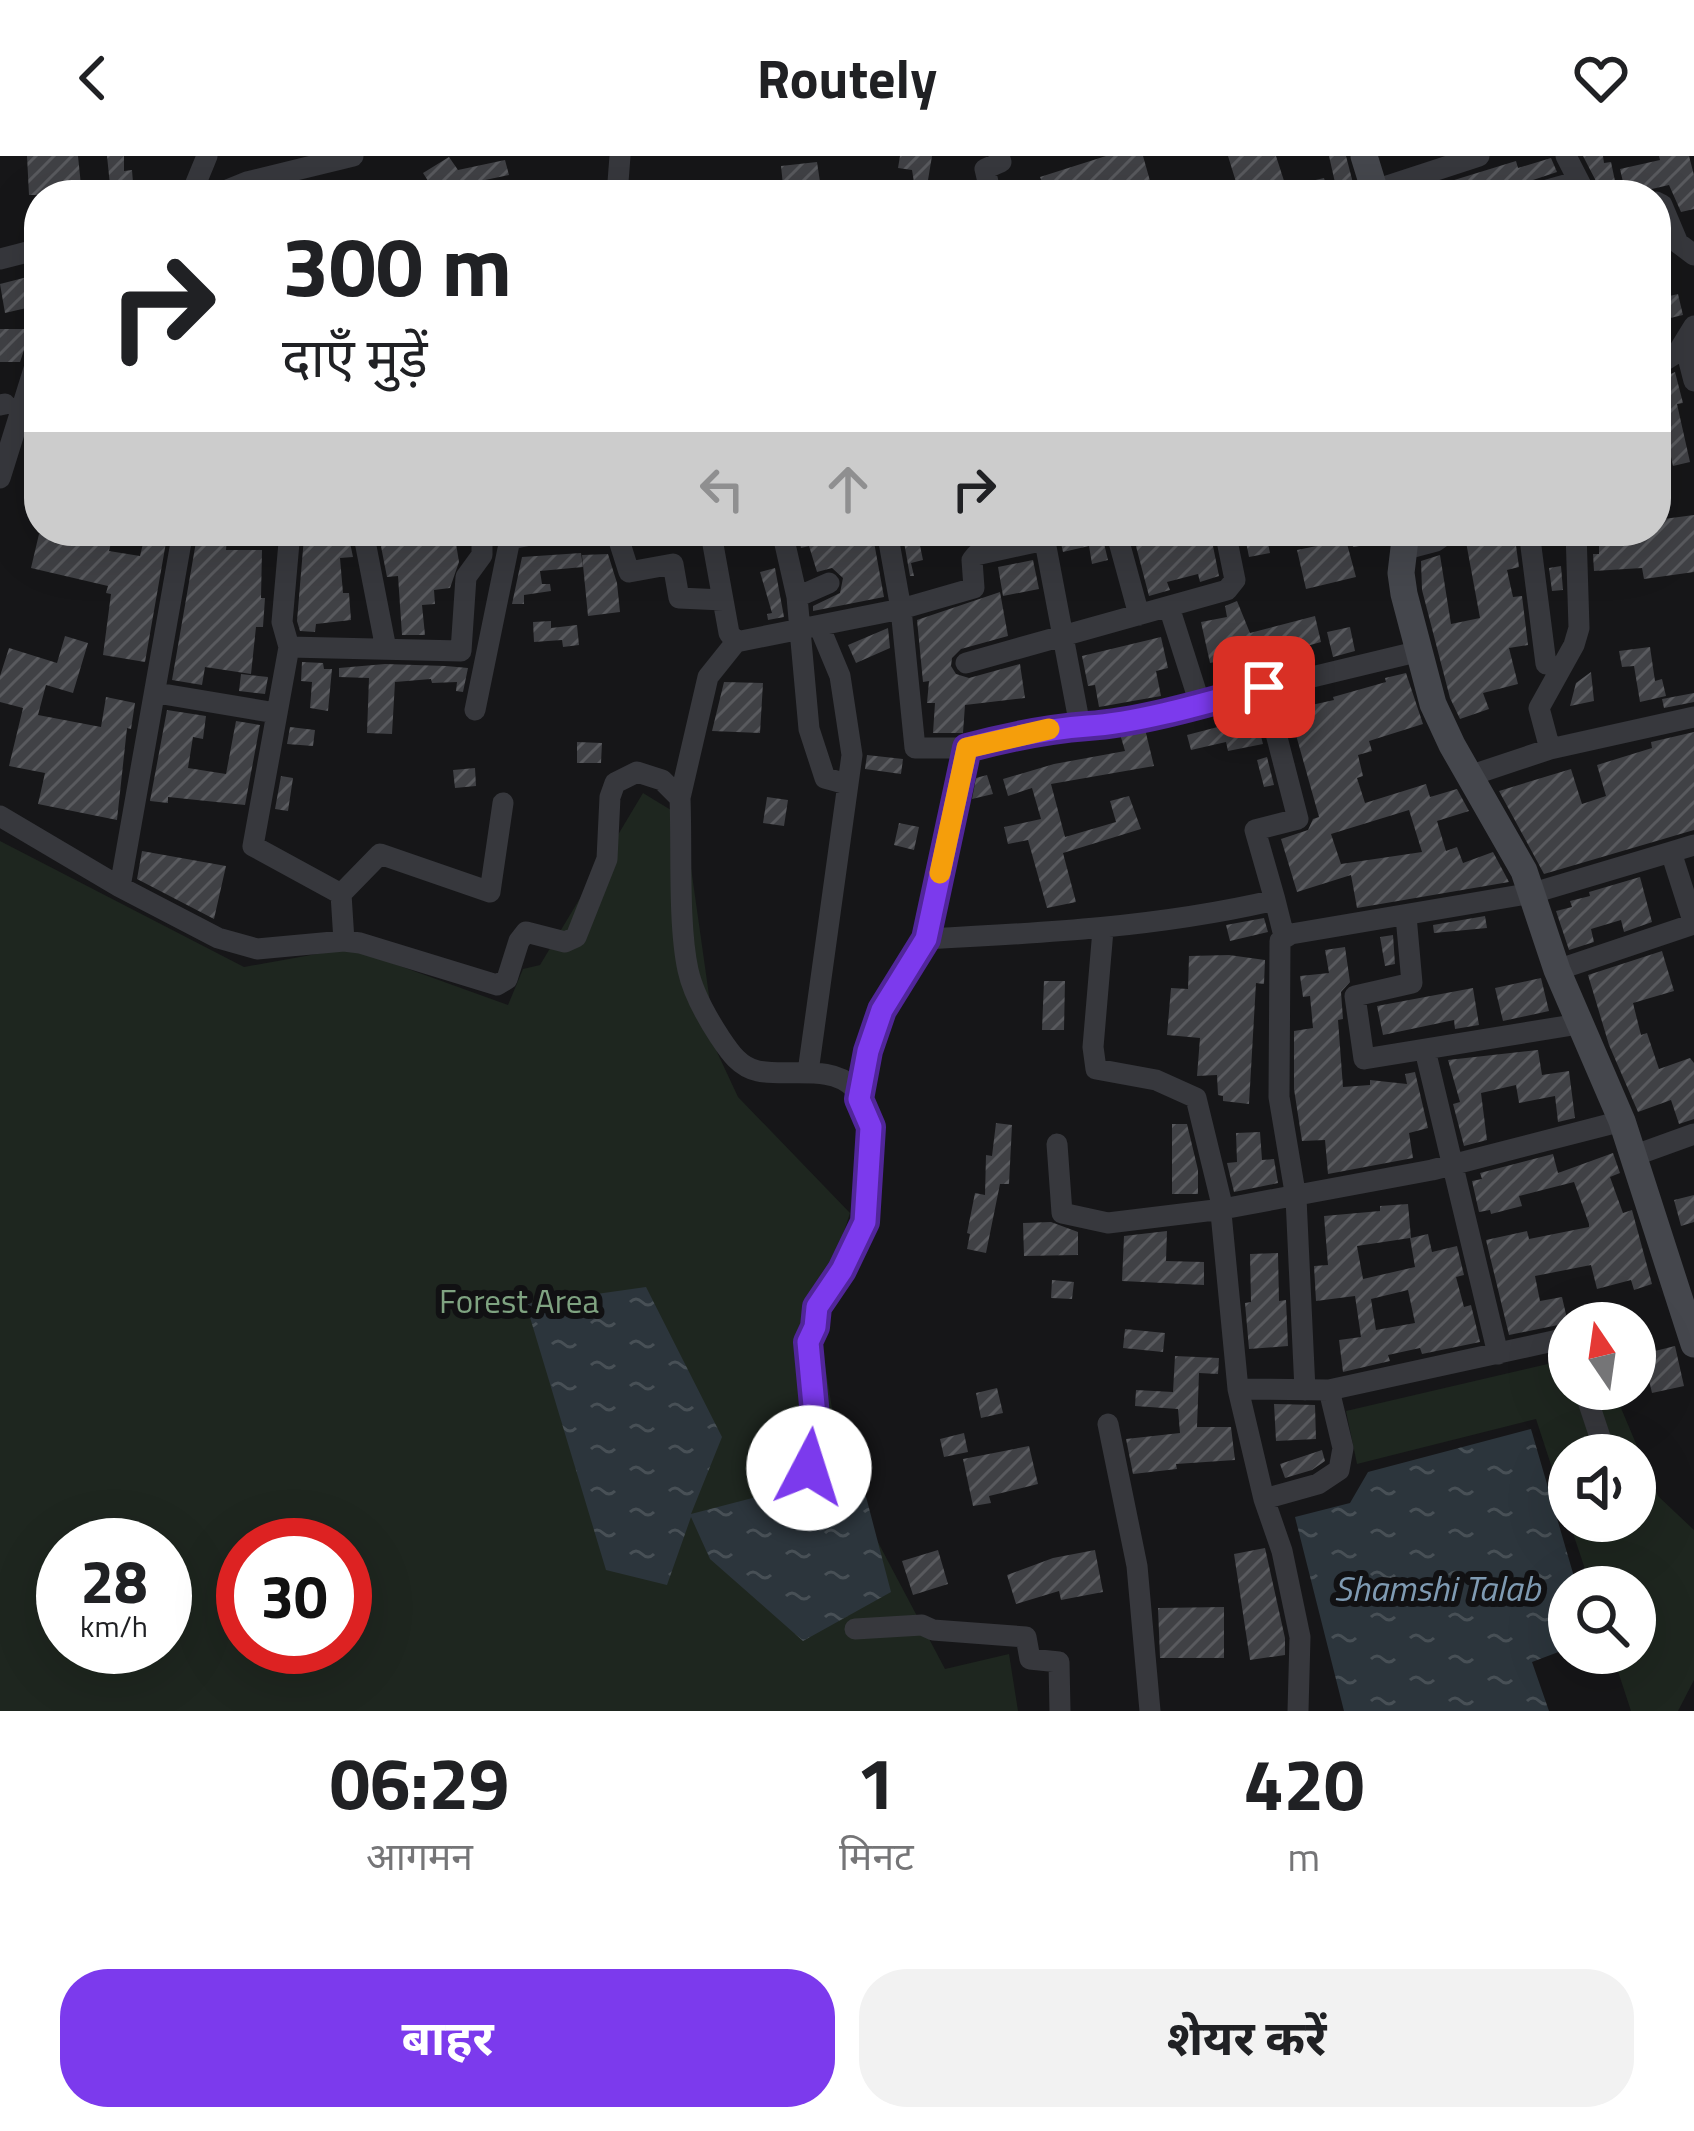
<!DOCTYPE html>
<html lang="hi">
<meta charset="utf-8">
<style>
body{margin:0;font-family:"Titillium Web","Noto Sans Devanagari",sans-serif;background:#f2f2f2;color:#202124;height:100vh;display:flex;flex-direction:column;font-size:45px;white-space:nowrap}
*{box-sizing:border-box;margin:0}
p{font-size:39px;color:#757577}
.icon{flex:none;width:66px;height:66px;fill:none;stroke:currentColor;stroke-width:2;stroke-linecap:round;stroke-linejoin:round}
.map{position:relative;height:1555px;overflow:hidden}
.details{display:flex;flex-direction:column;background:#fff;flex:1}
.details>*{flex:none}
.top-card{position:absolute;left:24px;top:24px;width:1647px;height:366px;border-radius:48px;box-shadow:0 12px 48px #0002;background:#fff;color:#202124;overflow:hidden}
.needle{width:78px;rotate:347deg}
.tools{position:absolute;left:1548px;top:1146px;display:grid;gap:24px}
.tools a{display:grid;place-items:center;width:108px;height:108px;border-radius:50%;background:#fff;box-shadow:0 12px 48px #0002;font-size:60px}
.speed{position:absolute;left:36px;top:1362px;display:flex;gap:24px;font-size:60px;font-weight:700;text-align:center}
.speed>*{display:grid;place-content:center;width:156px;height:156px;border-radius:50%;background:#fff;box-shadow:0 12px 48px #0002;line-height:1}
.speed small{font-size:30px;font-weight:400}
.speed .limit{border:18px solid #d22;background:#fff;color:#111}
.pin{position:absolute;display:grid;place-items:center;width:102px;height:102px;color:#fff;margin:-51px;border-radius:24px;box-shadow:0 6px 18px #0006}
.me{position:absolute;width:132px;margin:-66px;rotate:5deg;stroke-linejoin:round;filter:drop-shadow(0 0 9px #0008)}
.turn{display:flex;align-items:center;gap:42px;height:252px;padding:0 60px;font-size:54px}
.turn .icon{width:156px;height:156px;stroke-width:2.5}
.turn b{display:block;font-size:84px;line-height:102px}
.lanes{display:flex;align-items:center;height:114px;padding:0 60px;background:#0003;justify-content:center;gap:60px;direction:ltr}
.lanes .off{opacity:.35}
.eta{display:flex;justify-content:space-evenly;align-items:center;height:204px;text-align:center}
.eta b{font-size:72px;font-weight:700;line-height:84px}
.cta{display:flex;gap:24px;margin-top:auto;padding:24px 60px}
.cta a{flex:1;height:138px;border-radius:48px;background:#7c3aed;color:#fff;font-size:48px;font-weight:700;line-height:138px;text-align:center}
.cta a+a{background:#f2f2f2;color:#202124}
header{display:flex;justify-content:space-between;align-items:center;height:156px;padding:0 60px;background:#fff;font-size:54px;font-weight:700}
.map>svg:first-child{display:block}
</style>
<header><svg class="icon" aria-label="back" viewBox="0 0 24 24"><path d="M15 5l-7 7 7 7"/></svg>Routely<svg class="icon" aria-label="heart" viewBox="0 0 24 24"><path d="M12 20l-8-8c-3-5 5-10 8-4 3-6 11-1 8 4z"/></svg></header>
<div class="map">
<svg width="1694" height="1555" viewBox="0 0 1694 1555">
<defs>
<pattern id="water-ripples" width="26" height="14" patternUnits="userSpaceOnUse" patternTransform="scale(3)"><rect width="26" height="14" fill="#2c353c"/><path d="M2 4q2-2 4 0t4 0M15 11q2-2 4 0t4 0" fill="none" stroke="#485056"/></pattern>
<pattern id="building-hatch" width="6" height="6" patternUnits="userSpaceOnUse" patternTransform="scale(3)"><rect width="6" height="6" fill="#404145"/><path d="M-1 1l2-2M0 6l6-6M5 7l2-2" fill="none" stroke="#595a5e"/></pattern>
</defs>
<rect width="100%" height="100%" fill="#161618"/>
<path fill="#1e261f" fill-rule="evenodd" d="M643,637l41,25 33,234 21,45 112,116 -33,103 26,160 102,193 64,-15 9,57h-1018v-870l244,126 106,-19 158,57 15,-36 17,-4zM63,1389h102v102h-102zM243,1389h102v102h-102z
M1569,1203v30h44l45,107 36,34v150l-16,31h-47l-19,-58h23v-66h-44l-22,-66h66v-66h-66v65l-33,-101 -179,45 -11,-53z"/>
<path fill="url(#water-ripples)" d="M646,1131l76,150 -31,77 168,-44 32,122 -88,49 -93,-82 -19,-42 -24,68 -61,-15 -80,-266z
M1531,1273l46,158h-8v61l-37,14 17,49h-205l-49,-194 55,-14 18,-31z"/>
<path fill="url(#building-hatch)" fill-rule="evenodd" d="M27,0h51l4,39h-53z
M107,0h17v15l8,-1 2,25h-23z
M900,0h32l-5,30 37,-6 2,15h-50l-4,-25 -14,-2z
M1106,0h37l11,39h-67l-2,-7 -17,7h-21l-7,-18z
M1228,0h48l10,31 38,-9 4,17h-88z
M1329,0h17l7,27 -17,4z
M1583,0h20l1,7 7,-1 4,19 -17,4z
M1659,0h30l5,19v34l-13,3 -12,-27 -43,10 -6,-26 40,-9z
M449,1l9,13 47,-10 4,15 -43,9 -17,11h-12l-14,-22z
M1551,2l6,14 -39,13 -38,10h-39l-3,-10 78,-24 2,7z
M817,6l5,33h-38l-3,-29z
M39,118l-4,32 -30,7 -5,-29z
M1678,138l5,21 -17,4 -5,-21z
M1660,153l8,30 -12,9v-38z
M0,173h34v10l-9,8 -5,15h-20z
M1675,216l8,31 -6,1 13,58 -17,4 -5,-23 -12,2v-64z
M1694,359v57l-50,7 -2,-11 -48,3 -1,-17h6v-14h9l-1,-9h49v-11z
M99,375h15l-5,20 31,5 6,-25h22l-23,131 -42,-7 8,-61 -5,-1 2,-7 -77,-18 8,-34 57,12z
M378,375h76l5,31 -9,26 -16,2 1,14 -13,1 3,30h-23l-4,-59 -11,1z
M797,375h75l12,66 -71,14v-5l27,-13 3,-15 -11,-10 -15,4 -8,-26 -8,2z
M902,375h15l6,29 -12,3 3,13h-4z
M1058,375h43l7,29 -16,4 -3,-18 -26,6z
M1132,375h78l9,45 -19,6 -2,-8 -31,8 3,8 -21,6z
M1350,375h38l-1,11 -34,5z
M1501,375h13l5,36 -12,3 6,27 9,-1 6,49 -19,3 9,36 -35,9 6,16 -29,10 -10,-21 -28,-108 -1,-29 19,-6 11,69 29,-6 -14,-76 36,-7z
M333,377h15l5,24 -13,1 3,35h6l2,27 -35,4 -1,8 -15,-1 -3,-10 7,-84z
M1266,377l4,20 -21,4 -4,-20z
M197,380l30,3 -1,11h36l-1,48h4l-2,29h-7l-5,47 -46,-7 -3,18 -30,-5z
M1346,384l10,37 -50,12 -9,-39z
M581,397l2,14 -43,4 2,13h8l1,7 -27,4v9h-12l10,-47z
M608,398l9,29 3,29 -32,4 -6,-61z
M1033,404l6,29 -36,7 -5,-29z
M1561,410l2,24 -11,1 -3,-23z
M775,412l9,49 -16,3 -1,-6 5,-1 -12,-41z
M1000,436l8,44 -47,13 -9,9 -1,8 5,8 13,4 51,-14 5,34 -60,7 -2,28h-30l2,-30h-8l2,-22 -6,1 -6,-62z
M1237,445l13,32 65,-17 6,26 -63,18 -1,-7 -47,10 -9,-41 26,-5 -2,-11z
M551,465v7l26,-3 2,20 -16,2 -1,-7 -28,2 -1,-20z
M1350,471l5,24 -22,6 -6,-25z
M888,472l2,20 -34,15 -8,-18z
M65,480l23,7 -15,50 -27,-8 -8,30 63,12 5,-30 29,6 -4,26 -4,-1 -10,92 -79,-16 7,-31 -36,-7 14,-58 -23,-6v-26l9,-28 48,15z
M1161,481l7,31 -12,3 5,25 -62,11 -4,-22 -7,1 -6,-30z
M1650,491l5,34 7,-2 4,17 -26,6 -6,-36 -12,1 -3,-16z
M302,506l21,1 1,6h8l-4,42 -18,-3 2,-26 -11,-1z
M385,508l61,2 22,2 -5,24 -7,-1 1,-9 -25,1 -1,-4 -36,3 -3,52 -25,-1 2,-55 -30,-1v-9z
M1591,516l3,29 -24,5 6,-23z
M1406,517l17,51 -54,17 3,10 -14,4 5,21 -6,2 8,25 61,-19 4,13 27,-8 12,22 -32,10 9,30 11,-4 6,16 30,-11 16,30 -152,26 -6,-33 -54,17 -16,-53 27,-9 5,-11 6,-2 -30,-107 45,-10 -1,-3 53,-15 -1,-4zM1409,654l13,42 -81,12 -10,-30z
M241,518l27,3 -3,17 -26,-3z
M724,526l39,1 -3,50 -48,-2z
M1694,537v9l-30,6 -2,-9z
M167,554l39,6 -3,23 -10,-2 -5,31 38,6 10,-53 24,4 -15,80 -77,-8v6l-18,-2z
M1256,561l7,27 -35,7 -2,-9 -35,8 -4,-15z
M290,571l25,3 -2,16 -26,-2z
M1145,573l9,37 -103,18 14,53 51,-15 -6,-21 19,-5 12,33 -78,24 13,49 -29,6 -19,-68 -20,4 -4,-17 37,-8 -9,-31 -24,8 -5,-17 51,-15 71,-13 -5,-17z
M1694,576v98l-150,44 -45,-83 72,-22 11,35 24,-8 -9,-31 55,-17 -1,-6z
M577,586l25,1 -1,20h-24z
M867,599l36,4 -2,15 -36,-5z
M1267,601l7,28 -10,2 -7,-27z
M475,612l1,18 -21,2 -2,-18z
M987,619l6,19 -21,5 4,-21z
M281,620l12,2 -5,33 -13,-2z
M767,641l21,3 -4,26 -21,-3z
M899,667l20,4 -5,23 -20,-5z
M142,695l84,15 -12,53 -77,-40z
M1640,721l12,45 -28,10 -3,-12 -30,9 3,13 -25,8 -13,-39 16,-4 -2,-6 20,-5 -1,-4z
M1485,760l2,12 -53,5 -1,-8z
M1264,762l4,14 -38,9 -4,-16z
M1393,779l2,29 -10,2 -5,-29z
M1345,791l5,35 -9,10 2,27 -5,1 5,67 27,-2v-5l37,4 -2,-10 10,-2 13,56 -19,5 4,25 -85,16 -3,-34 -23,1 -8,-52v-58l19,-3 -3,-32 -7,1 -3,-21 29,-3 -4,-23z
M1662,795l12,40 -41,12 8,32 6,-2 12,36 31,-11 4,5v56l-15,5 -8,-24 -33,12 -29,-67 -21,-70z
M1229,799l36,5 -1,24 -8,-1 -7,121 -26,-3v-5l-5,-1 -1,-20 -20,1 3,-38 -33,-3 4,-47 17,1 1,-33z
M1541,822l8,33 -46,10 -8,-33z
M1044,825h21l-1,49h-22z
M1473,832l6,37 -24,4 -1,-9 -71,15 -6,-29z
M1538,894l4,25 27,-4 6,47 -17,4 -3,-26 -36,7 -3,-18 -35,8 6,47 -23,6 -11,-42 7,-2 -12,-42z
M996,967l16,2 -3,59h-9l-14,69 -19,-4 3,-15 -3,-1 8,-40 10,2 1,-40 6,1z
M1172,968h15l11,46v24h-26z
M1260,976l2,28 12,-1 4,24 -44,9 -7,-29 10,-1 -1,-29z
M1613,997l7,20 -10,4 13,36 9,-3 20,74 -18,6 -3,-10 -34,9 -6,-24 -56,11 5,25 22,-4 6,26 -59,12 -23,-95 41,-9 2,8 60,-12v-3l-15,-42 -55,14 3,10 -31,8 -1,-4 -11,2 -7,-31 10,-2 -2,-6 73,-19 5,19z
M1694,1039v27l-13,4 -7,-26z
M1408,1048l3,34 17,-4 4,18 25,-6 7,29 -8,2 8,30 7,-2 9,37 -58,12 -2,-6 -32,7 2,6 -47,11 -4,-32 22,-3 -6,-41 -39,5 -2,-35 14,-1 -4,-49 56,-5v-5zM1410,1082l5,29 -52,12 -6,-33zM1408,1134l7,33 -39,7 -5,-31z
M1051,1066l27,10v23l-54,1 -1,-33z
M1167,1075l-1,30 38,1v23l-82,-4 2,-45z
M1278,1097l1,48 7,-1 2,46 -39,3 -4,-46 6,-1 -1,-48z
M1052,1124l22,2 -2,17 -21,-1z
M1125,1173l40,4 -2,19 -40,-4z
M1675,1190l9,40 -32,7 -9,-39z
M1175,1200l44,2 -1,16 -19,-1 -2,54h34l4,33 -59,4 1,5 -44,5 -7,-35 54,-6 -2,-24 -43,-3 1,-16 37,2z
M997,1232l6,25 -22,5 -5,-25z
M1274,1248l41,1 1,34 -40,2z
M964,1277l4,19 -24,5 -4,-18z
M1029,1290l9,38 -49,12 2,7 -18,3 -10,-47z
M1322,1294l3,11 -13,9 -27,8 -5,-14z
M1265,1392l20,90v17l-35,5 -16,-106z
M938,1394l10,34 -35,11 -11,-34z
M1095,1394l8,42 -42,8 -2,-9 -43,13 -9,-29 46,-17z
M1224,1451v51h-64l-2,-50z"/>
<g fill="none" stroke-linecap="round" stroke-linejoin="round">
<path stroke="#37383d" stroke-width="21" d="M1566,0l20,39
M1375,34l104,-34
M191,39l16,-39
M215,39l32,-13 106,-26
M617,39l3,-39
M991,39l-6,-26 16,-7 -2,-6
M1529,39l50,-14
M1656,46l6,3 16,38 16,12
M0,103l39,-10
M1684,186l10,39
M1656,210l22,-14 16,-26
M0,249l5,-1
M0,322l39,-125
M290,375l-8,91 7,25 -36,199 88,48
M363,375l23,118
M616,375l13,41 44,-8 6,34 44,2
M782,375l15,66 32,-14
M887,375l14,78 73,-21 -2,-28 4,-5 69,-15
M1043,375l37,195 120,-22 216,-52
M1116,375l23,84
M1529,375l17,133
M712,383l17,94 7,9 165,-33 14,139h52
M1402,394l34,-9 14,-10
M797,441l12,132 16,49 22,6
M1169,451l31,97
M289,491l172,4 5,-74 16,-22v-24
M966,507l261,-73 8,-10 -10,-49
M1264,531l34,132 -43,11 20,70
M157,537l119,20
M475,554l35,-171 42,-8
M1550,593l-11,-41 35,-63 5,-17 -3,-97
M1469,620l81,-27 144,-32
M680,642l28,-121 28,-35
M0,660l120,71 98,51 39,11 87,-8 16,2 137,42 10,-6 12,-38 7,-9 39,10 11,-5 31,-78 3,-62 5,-14 22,-11 25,8 18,18c2,50 -2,126 8,172 5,23 18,46 31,66 10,15 20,31 39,35 29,6 74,-7 96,17 24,27 18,117 5,149 -17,39 -43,62 -51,105 -5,29 9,62 8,91 0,11 -4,24 -7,35
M120,731l63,-356
M1406,760l6,67 -57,13 9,63 215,-35
M926,783l41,-191 61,-16 52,-6
M344,785l-3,-47 39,-40 110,38 13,-89
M1557,814l137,-46 -23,-72 23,-7
M1425,894l73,304
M808,916l44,-317 -12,-79 -20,-48
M859,943c13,-72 29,-99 67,-160 118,-6 233,-12 349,-39l9,36
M1057,988l5,69 46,10 115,-14 -27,-111 -40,-18 -60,-11 -3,-22 10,-117
M1633,1000l61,-22
M1238,1233l91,1 238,-52 2,5
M1584,1233l22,66
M1305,1234l-9,-192 -17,-101 1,-156 11,-7 242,-41 138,-41
M1108,1268l29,142 13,145
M1264,1343l54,-15 21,-14 4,-22 -14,-58
M855,1473l67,-4 11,5 93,7 4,22 29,3 1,49
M1298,1555l2,-74 -18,-86 -18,-52 -26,-110 -17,-176 7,-5 204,-38 190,-49"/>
<path stroke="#45474d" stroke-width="27" d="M1364,0l12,39
M1406,375l-5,42 3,21 29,110 19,41 72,126 33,99 65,151 72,223"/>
</g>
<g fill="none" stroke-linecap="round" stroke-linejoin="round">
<g stroke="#51269a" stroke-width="30">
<path id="route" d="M809,1312l8,-31 -9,-95 7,-15 2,-20 25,-37 23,-48 6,-95 -12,-28 9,-48 14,-41 44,-71 41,-191c41,-11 80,-19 121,-22 52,-3 125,-25 176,-39"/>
</g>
<use href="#route" stroke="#7c3aed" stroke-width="21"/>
<path stroke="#f59e0b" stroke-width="21" d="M940,717l27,-125 82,-19"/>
</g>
<g text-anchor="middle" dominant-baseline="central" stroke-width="12" stroke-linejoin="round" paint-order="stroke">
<g font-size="33" fill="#7fa381" stroke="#111113">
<text x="519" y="1145">Forest Area</text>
</g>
<g font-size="36" font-style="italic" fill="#7f9bb3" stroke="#111113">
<text x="1437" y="1431">Shamshi Talab</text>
</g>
</g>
</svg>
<div class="tools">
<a><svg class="needle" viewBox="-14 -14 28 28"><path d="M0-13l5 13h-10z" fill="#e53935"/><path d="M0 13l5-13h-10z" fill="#757577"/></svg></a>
<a><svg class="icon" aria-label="sound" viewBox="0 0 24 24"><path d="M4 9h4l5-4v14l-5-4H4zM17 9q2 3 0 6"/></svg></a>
<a><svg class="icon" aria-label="search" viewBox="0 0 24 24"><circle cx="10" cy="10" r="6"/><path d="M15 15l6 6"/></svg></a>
</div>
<div class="speed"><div>28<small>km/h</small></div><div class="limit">30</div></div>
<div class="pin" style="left:1264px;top:531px;background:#d93025"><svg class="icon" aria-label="arrive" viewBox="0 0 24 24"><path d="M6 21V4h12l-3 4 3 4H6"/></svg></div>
<svg class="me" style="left:809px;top:1312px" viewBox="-20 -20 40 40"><circle r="19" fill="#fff"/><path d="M0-13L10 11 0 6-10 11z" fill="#7c3aed"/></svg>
<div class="top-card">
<div class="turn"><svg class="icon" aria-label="right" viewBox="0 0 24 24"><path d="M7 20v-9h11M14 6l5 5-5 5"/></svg><div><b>300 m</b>दाएँ मुड़ें</div></div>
<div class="lanes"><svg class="icon off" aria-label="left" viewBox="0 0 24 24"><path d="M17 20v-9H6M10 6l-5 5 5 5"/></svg><svg class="icon off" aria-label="ahead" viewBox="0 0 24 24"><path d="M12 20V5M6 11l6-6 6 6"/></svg><svg class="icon" aria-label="right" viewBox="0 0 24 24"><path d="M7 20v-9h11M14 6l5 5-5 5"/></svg></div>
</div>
</div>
<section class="details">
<div class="eta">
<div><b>06:29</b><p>आगमन</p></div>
<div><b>1</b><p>मिनट</p></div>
<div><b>420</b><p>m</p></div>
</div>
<div class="cta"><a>बाहर</a><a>शेयर करें</a></div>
</section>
